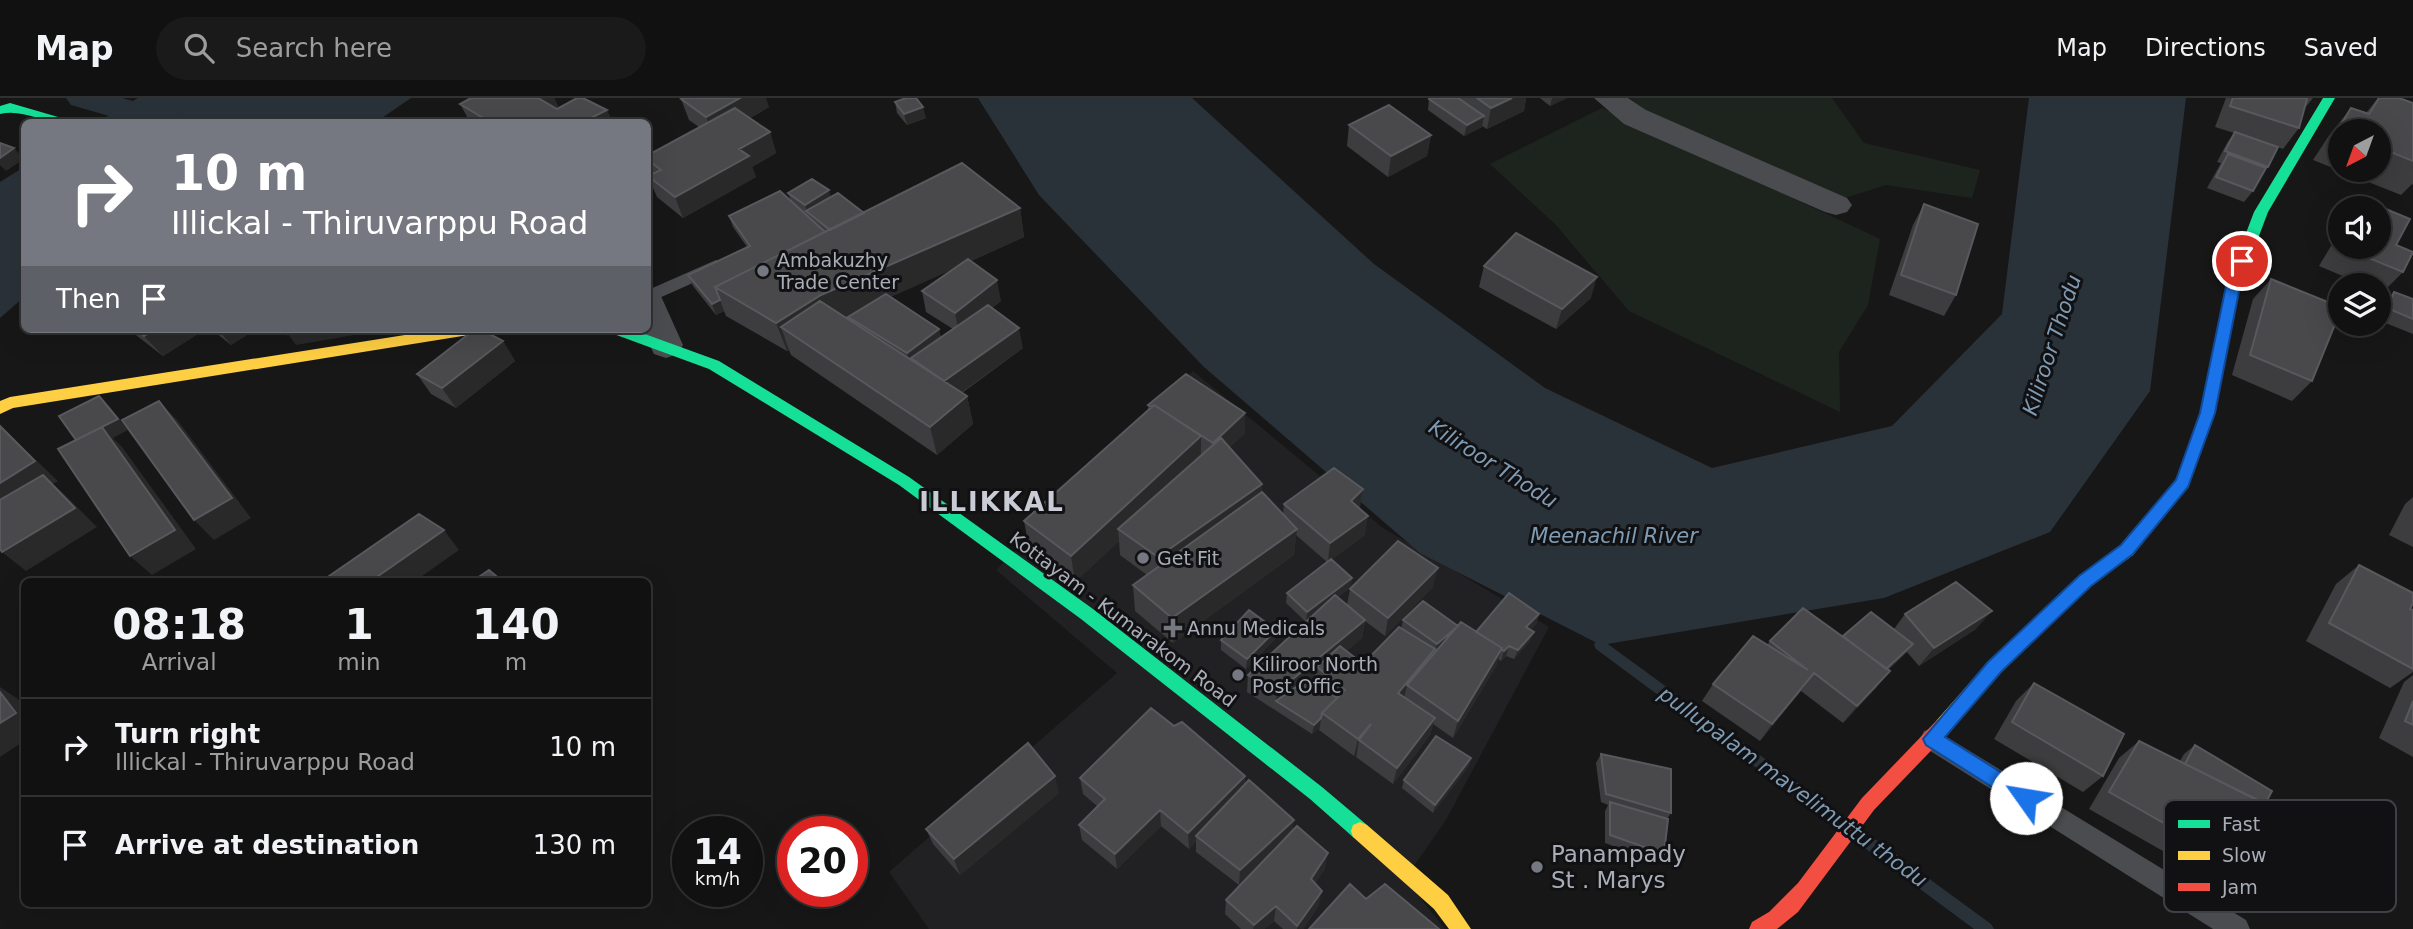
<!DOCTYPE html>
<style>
body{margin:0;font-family:"DejaVu Sans",sans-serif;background:#1a1a1a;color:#f1f3f6;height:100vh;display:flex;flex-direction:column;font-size:26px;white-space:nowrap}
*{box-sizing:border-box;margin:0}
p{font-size:23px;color:#9c9d9f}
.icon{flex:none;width:38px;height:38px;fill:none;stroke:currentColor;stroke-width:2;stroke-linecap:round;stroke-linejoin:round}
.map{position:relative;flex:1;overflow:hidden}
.drawer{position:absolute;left:21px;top:480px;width:630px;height:329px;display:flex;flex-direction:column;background:#111;border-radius:10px;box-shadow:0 7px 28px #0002,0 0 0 2px #303131}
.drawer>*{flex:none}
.guide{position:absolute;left:21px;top:21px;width:630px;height:214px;border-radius:10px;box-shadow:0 7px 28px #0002,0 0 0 2px #303131;background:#757880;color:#fff;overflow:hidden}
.needle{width:46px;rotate:221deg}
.tools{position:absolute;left:2328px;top:21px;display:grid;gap:14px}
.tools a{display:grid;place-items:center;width:63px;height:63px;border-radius:50%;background:#111;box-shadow:0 7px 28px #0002,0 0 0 2px #303131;font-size:35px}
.speed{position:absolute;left:672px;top:718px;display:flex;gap:14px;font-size:35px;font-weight:700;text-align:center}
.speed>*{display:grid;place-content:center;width:91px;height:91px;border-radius:50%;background:#111;box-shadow:0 7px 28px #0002,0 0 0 2px #303131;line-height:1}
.speed small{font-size:18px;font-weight:400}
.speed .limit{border:10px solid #d22;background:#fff;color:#111}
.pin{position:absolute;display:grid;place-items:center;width:60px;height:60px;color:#fff;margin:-30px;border:4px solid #fff;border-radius:50%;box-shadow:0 2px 7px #0007}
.me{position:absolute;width:77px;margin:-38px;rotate:302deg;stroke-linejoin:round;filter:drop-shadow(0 0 5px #0008)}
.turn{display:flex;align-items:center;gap:24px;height:147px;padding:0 35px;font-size:32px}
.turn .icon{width:91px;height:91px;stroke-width:2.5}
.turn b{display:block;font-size:49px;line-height:60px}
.then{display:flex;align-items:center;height:66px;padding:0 35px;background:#0003;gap:14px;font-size:26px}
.eta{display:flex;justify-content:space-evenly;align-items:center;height:119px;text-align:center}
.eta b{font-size:42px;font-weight:700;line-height:49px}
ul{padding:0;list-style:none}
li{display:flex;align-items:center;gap:21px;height:98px;padding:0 35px;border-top:2px solid #303131}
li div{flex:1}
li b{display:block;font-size:26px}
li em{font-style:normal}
header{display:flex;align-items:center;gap:42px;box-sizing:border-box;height:98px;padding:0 35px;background:#111;border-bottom:2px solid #303131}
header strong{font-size:33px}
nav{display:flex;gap:38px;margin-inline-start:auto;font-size:24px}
.search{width:490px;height:63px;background:#1a1a1a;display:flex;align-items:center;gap:18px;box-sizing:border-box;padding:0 24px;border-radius:38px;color:#9c9d9f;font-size:26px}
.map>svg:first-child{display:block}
</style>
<header>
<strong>Map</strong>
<div class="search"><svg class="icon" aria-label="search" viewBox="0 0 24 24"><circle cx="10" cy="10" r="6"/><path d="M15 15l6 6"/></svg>Search here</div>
<nav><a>Map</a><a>Directions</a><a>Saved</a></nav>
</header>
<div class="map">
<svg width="2413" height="831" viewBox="0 0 2413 831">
<rect width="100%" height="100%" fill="#171717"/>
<path fill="#212123" d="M1193,273l190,157 166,99 -103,193 -41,59 40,50h-516l-40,-57 228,-199 -121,-103z"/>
<path fill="#1d241e" d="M1629,0h203l32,45 116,27 -8,28 -86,-13 -41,13 -194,-84z
M1602,10l278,131 -12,66 -29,47 1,60 -211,-101 -74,-87 -65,-60z"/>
<path fill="#2a3239" d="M138,0h273l-35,24h-278z
M978,0h214l182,166 171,124 167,80 180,-42 110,-112 27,-216h157l-36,293 -100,141 -166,66 -283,47 -181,-92 -216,-186 -165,-172z
M24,69v130l-24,21v-136z"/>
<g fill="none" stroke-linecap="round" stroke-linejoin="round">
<path fill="#2a3239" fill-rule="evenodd" d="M1601,541l390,285 3,5h-20l-378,-280 -2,-4 2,-4z"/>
<path fill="#2a3239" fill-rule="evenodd" d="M66,0h56l58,16 6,8h-56l-59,-17z"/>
<path fill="#4b4c50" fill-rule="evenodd" d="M716,162l6,2 3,4 -3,4 -74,33v-13z
M1932,630l314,192 4,9h-37l-289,-182 -4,-8 4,-8z"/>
<path fill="#4b4c50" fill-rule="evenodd" d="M1594,0h34l18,12 201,88 5,7 -5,7 -11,3 -11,-3 -201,-88z
M648,192l12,4 23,51 -5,9 -12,4 -12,-4 -12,-25h6z"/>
<path fill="#16e098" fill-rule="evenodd" d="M2323,0h12l-67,114 -28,74 -17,83 -7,5 -5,-1 -2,-4 17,-83 28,-74z
M10,5l55,16 2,3c-23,2 -45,-14 -67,-8v-8z
M609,231h22l88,32 190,116 184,132 229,178 45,38 2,6 -2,6 -7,3 -7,-3 -43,-38 -229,-180 -182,-134 -190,-116 -98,-36z"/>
<path fill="#ffcf43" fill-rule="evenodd" d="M443,231h39l-7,5 -462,74 -13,6v-13l10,-4z
M2216,266l7,5 -9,44 -26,74 -55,68 -42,31 -91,86 -51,60 -6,2 -6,-2 -3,-6 3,-6 51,-58 91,-86 42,-31 55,-65 24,-67 9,-44z
M1360,724l7,3 81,70 23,34h-22l-15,-20 -81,-72 -2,-6 2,-6z"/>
<path fill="#f24e42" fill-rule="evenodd" d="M1943,620l6,2 3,6 -3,6 -75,78 -76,102 -21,17h-28l3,-7 17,-10 29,-29 64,-85 75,-78z"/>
</g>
<path fill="#3d3d3f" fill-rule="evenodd" d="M471,0h83l4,8 -2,2 57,14h-143l-10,-18z
M1430,0h96l-2,13 -37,18 -5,-3v1l-18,9 -36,-26 1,-11z
M1540,0h27l-17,8z
M2226,0h87l-9,11 -5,19 -16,21 -11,-4 -4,22 -5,6 -10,18 -9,11 -37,-14 14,-25 -4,-1 10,-19 7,-10 -19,-6z
M2378,0h21l14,5v82l-1,-1 -11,11 -88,-35 15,-23 23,-29 15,5zM2340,33h38v39h-38z
M681,1l88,8 -19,11 20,14 6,21 -24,14 4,10 -73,41 -26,-21 -9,-21 3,-1 -3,-10v-10l51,-28 -10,-7z
M895,4l31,16 -19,7 -10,-12z
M1349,27l82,10 -4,21 -39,21 -41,-31z
M788,95l43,4 33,16 156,-5 4,29 -53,24 30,40 -9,7 31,40 -61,45 5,3 6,28 -36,31 -146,-100 -2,-5 -2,1 -61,-35 -2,-5 -8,4 -23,-29 -5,-11 59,-28 -14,-20 -4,-11 62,-15zM953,171l-31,22 4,21 27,17 -12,9 -2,-9 -49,-32z
M2364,102l46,19 -14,26 17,7 -10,20 -21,21 -4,-2v-6h-14l-45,-19 21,-35v16h38v-39h-21z
M1924,106l32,91 -12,21 -55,-21 24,-70z
M1484,168l107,32 -35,31 -77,-42z
M2271,181l41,102 -20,20 -60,-26 21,-76z
M2394,194l19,7v35l-35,-14v-6l5,-12z
M128,231h71l2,3 -38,24z
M211,231h45l-25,16z
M503,243l12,20 -59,47 -25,-14 -14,-20z
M1148,307l97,8v20l-16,15 33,36v8l21,22 1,-10 75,4 6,27 -34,25 21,18 -2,10 -12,9 9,8 3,-16 83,-2 -48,49 -20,-15 -3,17 -16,13 17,13 38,-35 2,-9 55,6 18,6 63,-18 -3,10 -6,6v11l-16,18 -8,-3 -5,5 -3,-2 -2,7 -43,72 -20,-14 -3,11 -37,49 -37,-27 1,-3 -3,2 -35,-26 1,-3 -8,7 -65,-42 1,-17 58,-53 -20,-19 1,-10 40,-31 -31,-27 -2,20 -121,88 -38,-32 -2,-26 14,-10 -27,-20 -1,-14 -44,41 -46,-35 -5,-26 124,-111z
M2413,399v50l-24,-12 16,-31z
M2359,467l54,45v62l-23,16 -84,-47 30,-57z
M1905,516l71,15 -57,37 -12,-14 -19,18 -13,19 -32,34 -42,-32 -41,50 -58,-40 11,-17 54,-39 3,-4 73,-4 51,-8z
M1275,541l-29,30 -25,-19v-10z
M2413,577v82l-34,-19 25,-56z
M2034,585l69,93 -20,16 -89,-53 22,-38z
M1174,628l71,50v8l48,46 32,39 -10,14 4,22 -16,24h-20l-9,-8 -10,8h-23l-16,-15 1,-14 13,-15 -43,-33v-11l-7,8 -28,-23 -44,43 -35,-29 -3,-15 18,-19 -14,-12 -3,-16z
M2139,643l41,20 4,-7 11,-9 70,59 -20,65 -24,15 -132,-75 30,-51z
M1601,656l70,59 -4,6 -3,35 -6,8 -53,-19v-32l3,-6 -7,-3 -5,-39z
M1471,660l-3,9 -35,46 -31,-25 2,-8z
M1059,695l-99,82 -27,-31 -7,-15z"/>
<path fill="#29292a" d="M535,0h19l4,8 -14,11z
M740,0h26l3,9 -55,31 -8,-21z
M1512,0h14l-2,13 -37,18 4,-21z
M1552,0h15l-17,8z
M923,9l3,11 -19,7 -3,-11z
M607,12l6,12h-30z
M1484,18l-2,11 -18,9 3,-11z
M770,34l6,21 -24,14 4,10 -73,41 -8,-21 64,-48z
M1431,37l-4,21 -39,21 3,-21z
M14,50l10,11 -18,12 -6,-6v-7z
M829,92l3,11 -25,11 -2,-7z
M1020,110l4,29 -193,87 -50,3 8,23 -2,1 -11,-28 45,-28z
M1597,179l-6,21 -35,31 6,-20z
M997,182l4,21 -42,33 -4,-21z
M720,202l4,11 -8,4 -4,-11z
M1019,230l4,20 -75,54 -4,-20z
M155,231h44l2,3 -38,24 -19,-20z
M218,231h38l-25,16z
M317,231h40l3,5 -64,11 -8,-11z
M939,231l4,20 -32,9 4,13 -3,2 -5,-20z
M503,243l12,20 -59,47 -14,-20z
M99,298l10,10 19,24 -15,8 9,9 74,102 -44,26 -22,-19 -42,-105z
M967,298l6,28 -36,31 -7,-28z
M159,303l19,20 73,97 -37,22 -20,-20z
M1245,315v20l-32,30v-20z
M0,328l58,55 -5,3 12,11 32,32 -71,44 -24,-19 -2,-36z
M1201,338v28l-83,65 1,12 -44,41 -4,-26z
M1262,386l-1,27 -102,73 -1,-27z
M1363,391l-3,19 -9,-7z
M1368,418l-3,19 -37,27 2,-19z
M1297,431l-3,26 -121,88 -1,-25z
M444,432l15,20 -44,31h-44z
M1438,470l-5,19 -48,49 3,-18z
M1352,480l-2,10 -44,34 1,-10z
M1992,513l-16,18 -57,37 15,-18z
M1539,516l-3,10 -13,13 3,-10z
M1365,522l-3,18 -40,33 -5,-4 -2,10 -33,27 -6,-3 1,-9z
M1458,528l-23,27 2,-9z
M1276,532l-1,9 -29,30 1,-10z
M1534,534l-4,9 -16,18 4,-9z
M1913,546l-8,9 -28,26 8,-9z
M1509,548l-3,10 -5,5 3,-10z
M1502,550l-6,18 -43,72 5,-17z
M1435,551l-4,18 -24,18 -3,14 -6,-6z
M1890,573l-15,18 -32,34 14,-17z
M1814,575l-13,18 -41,50 12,-17z
M0,589l18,12 6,9v33l-24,16z
M1321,620l-1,9 -8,7 2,-9z
M1435,620l-5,17 -37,49 4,-16z
M1371,626l-12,16 -2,14 -3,2 4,-17z
M1471,660l-3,9 -35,46 2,-8z
M1055,678l4,17 -99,82 -6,-16z
M1245,678l-1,16 -48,44v5l-7,8 -1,-16z
M1160,712l1,16 -44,43 -2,-15z
M1294,722l-2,15 -53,50 1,-15z
M1328,755l-3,16 -16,24 2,-14z
M1322,793l-3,14 -16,24h-6v-3z
M1276,808l-2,15 -10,8h-11l1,-4z"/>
<path fill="#49494c" stroke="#58595d" stroke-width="2" d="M471,0h67l19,11 20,-11h6l24,12 -24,12h-93l-30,-18z
M683,0h57l-34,19 -25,-18z
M906,0h10l7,9 -19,7 -9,-12z
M1430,0h28l26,18 -17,9 -38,-26z
M1477,0h35l-21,10z
M2233,0h71l3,1 -8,29 -69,-22z
M2379,0h20l14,5v58l-35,-14v-16l-38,1 -3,-1 14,-23 18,6z
M1389,7l42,30 -40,21 -42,-31z
M735,10l35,24 -31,17 10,7 -74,41 -27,-21 13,-6 -13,-10v-5z
M2235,34l43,15 -10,20 -43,-16z
M0,45l14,5 -14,10z
M2228,56l38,14 -13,23 -37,-14z
M962,65l58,45 -199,87 -45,28 -61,-36z
M812,81l17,11 -24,15 -17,-12z
M780,93l45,41 -110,55 5,13 -8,4 -24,-29 62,-29 -21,-30z
M838,95l26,20 -34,17 -24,-19z
M2364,102l46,19 -14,26 17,7 -10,20 -61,-25h36v-39h-19z
M1924,106l54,20 -22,71 -55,-20z
M1516,135l81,44 -35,32 -78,-43z
M968,161l29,21 -42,33 -33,-22z
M2271,181l69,28v5l-28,69 -62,-26z
M2394,194l19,7v20l-26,-11z
M886,196l53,35 -32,24 -59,-36z
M820,203l147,95 -37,31 -149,-100z
M988,207l31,23 -75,53 -33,-23z
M135,231h20l-11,7z
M288,231h29l-29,5z
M475,231h5l23,12 -61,47 -25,-14z
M1186,276l59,39 -32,30 -59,-38 -2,2 -4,-2z
M99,298l19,23 -42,21 -17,-24z
M159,303l73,97 -38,22 -72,-100z
M1154,307l47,31 -130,120 -47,-35z
M0,328l35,35 -35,22z
M102,329l73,103 -45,26 -72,-107z
M1221,340l41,46 -104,73 -40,-28z
M1334,370l29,21 -12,12 17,15 -38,27 -46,-39z
M43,377l32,33 -73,44 -2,-3v-49z
M1262,394l35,37 -125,89 -39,-33z
M419,416l25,16 -73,51h-49z
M1398,443l40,27 -50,50 -38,-29z
M1331,461l21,19 -45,34 -20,-19z
M2359,467l54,28v10l-3,6 3,1v59l-84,-46z
M489,472l13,11h-29z
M1956,484l36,29 -58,37 -29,-34z
M1509,495l30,21 -13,13 8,5 -16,18 -9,-4 -5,5 -3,-2 1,-1 -26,-16z
M1335,497l30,25 -88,72 -29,-17z
M1423,503l35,25 -21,18 -34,-24z
M1803,510l87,63 -33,35 -43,-33 -42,51 -59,-40 40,-48 55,34 -38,-29z
M1249,512l27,20 -29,29 -26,-19z
M1871,514l42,32 -27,25 -43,-33z
M1461,524l41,26 -44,73 -51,-36z
M1399,529l36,22 -37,44 37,25 -38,50 -38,-28 12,-16 -13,15 -36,-26 23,-23 -28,-23 23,-21 23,18z
M1309,580l28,20 -15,15 -1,5 -7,7 -38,-24z
M2034,585l90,51 -21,42 -91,-54z
M0,594l16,21 -16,10z
M2413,603v24l-8,-4z
M1151,610l23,18 8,-4 63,54 -57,57 -28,-23 -45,44 -36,-29 26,-26 -25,-21z
M1436,638l35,22 -36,47 -31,-25z
M2139,643l131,65 -25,63 -136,-77z
M1028,645l27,33 -101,83 -28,-30z
M2195,647l77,46 -7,13 -80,-40z
M1601,656l70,15v44l-65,-19z
M1249,682l45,40 -54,50 -44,-34z
M1610,704l58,17 -4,35 -54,-19z
M1297,728l31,27 -17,26 11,12 -25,35 -21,-20 -22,19 -28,-25z
M1350,786l16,15 19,-15 54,45h-130z"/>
<path fill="#1a73e8" stroke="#114b97" stroke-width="2" d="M2242,158l7,5 -9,25 -25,127 -27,74 -55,67 -42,32 -90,86 -56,65 87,55 3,6 -3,6 -6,2 -7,-2 -93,-59 -3,-6 65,-77 91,-86 42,-31 55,-65 24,-67 26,-127 10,-25z"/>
<g fill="#757880" stroke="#111113" stroke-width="2.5">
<circle cx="763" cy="173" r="7"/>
<circle cx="1143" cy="460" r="7"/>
<path d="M1169.5 519.5h7v7h7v7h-7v7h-7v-7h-7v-7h7z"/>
<circle cx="1238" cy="577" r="7"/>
<circle cx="1537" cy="769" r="7"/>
</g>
<g text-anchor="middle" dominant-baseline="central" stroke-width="6" stroke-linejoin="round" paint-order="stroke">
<g font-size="19" fill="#a8adb8" stroke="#111113" text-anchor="start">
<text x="777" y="162">Ambakuzhy<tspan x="777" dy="22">Trade Center</tspan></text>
<text x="1157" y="460">Get Fit</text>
<text x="1187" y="530">Annu Medicals</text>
<text x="1252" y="566">Kiliroor North<tspan x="1252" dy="22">Post Offic</tspan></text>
</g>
<g font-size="19" fill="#a8adb8" stroke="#111113">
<text transform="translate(1123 521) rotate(37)">Kottayam - Kumarakom Road</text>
</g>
<g font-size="21" font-style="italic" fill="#7f9bb3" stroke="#111113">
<text transform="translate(2052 247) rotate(-72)">Kiliroor Thodu</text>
<text transform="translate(1493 366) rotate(32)">Kiliroor Thodu</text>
<text x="1614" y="438">Meenachil River</text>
<text transform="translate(1793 689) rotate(36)">pullupalam mavelimuttu thodu</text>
</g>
<g font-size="23" fill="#a8adb8" stroke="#111113" text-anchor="start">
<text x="1551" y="756">Panampady<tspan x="1551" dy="26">St . Marys</tspan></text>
</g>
<g font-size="26" font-weight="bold" letter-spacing="2" fill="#c9ccd4" stroke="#111113">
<text x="992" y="404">ILLIKKAL</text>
</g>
</g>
<rect x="2164" y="702" width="232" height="112" rx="10" fill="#111113" stroke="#3e4045" stroke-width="2"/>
<rect x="2178" y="722" width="32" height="8" fill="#16e098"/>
<rect x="2178" y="753" width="32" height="9" fill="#ffcf43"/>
<rect x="2178" y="785" width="32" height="8" fill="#f24e42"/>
<g font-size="19" fill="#a8adb8">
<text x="2222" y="733">Fast</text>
<text x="2222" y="764">Slow</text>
<text x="2222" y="796">Jam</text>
</g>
</svg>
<div class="tools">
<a><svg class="needle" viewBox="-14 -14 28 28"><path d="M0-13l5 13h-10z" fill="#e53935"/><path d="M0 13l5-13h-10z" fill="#9c9d9f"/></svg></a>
<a><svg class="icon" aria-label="sound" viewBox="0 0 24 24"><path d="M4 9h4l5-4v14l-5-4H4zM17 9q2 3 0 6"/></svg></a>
<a><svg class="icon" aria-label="layers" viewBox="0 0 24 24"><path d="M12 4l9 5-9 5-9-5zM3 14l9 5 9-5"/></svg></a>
</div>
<div class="speed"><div>14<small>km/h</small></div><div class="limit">20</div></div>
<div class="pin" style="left:2242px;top:163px;background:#d93025"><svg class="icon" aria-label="arrive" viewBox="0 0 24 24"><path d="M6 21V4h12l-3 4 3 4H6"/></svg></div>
<svg class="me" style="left:2026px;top:700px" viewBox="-20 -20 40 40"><circle r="19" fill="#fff"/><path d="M0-13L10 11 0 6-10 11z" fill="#1a73e8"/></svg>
<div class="guide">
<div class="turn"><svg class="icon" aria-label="right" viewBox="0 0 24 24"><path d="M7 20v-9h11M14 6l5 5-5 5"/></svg><div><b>10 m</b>Illickal - Thiruvarppu Road</div></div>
<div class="then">Then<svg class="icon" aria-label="arrive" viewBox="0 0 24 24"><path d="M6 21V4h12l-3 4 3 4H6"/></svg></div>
</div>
<section class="drawer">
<div class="eta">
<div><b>08:18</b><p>Arrival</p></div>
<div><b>1</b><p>min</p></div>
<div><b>140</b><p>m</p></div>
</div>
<ul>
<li><svg class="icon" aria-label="right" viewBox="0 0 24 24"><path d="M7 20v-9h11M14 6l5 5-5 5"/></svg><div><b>Turn right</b><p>Illickal - Thiruvarppu Road</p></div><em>10 m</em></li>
<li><svg class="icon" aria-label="arrive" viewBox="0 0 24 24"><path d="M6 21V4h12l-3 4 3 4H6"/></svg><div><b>Arrive at destination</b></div><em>130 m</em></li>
</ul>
</section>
</div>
